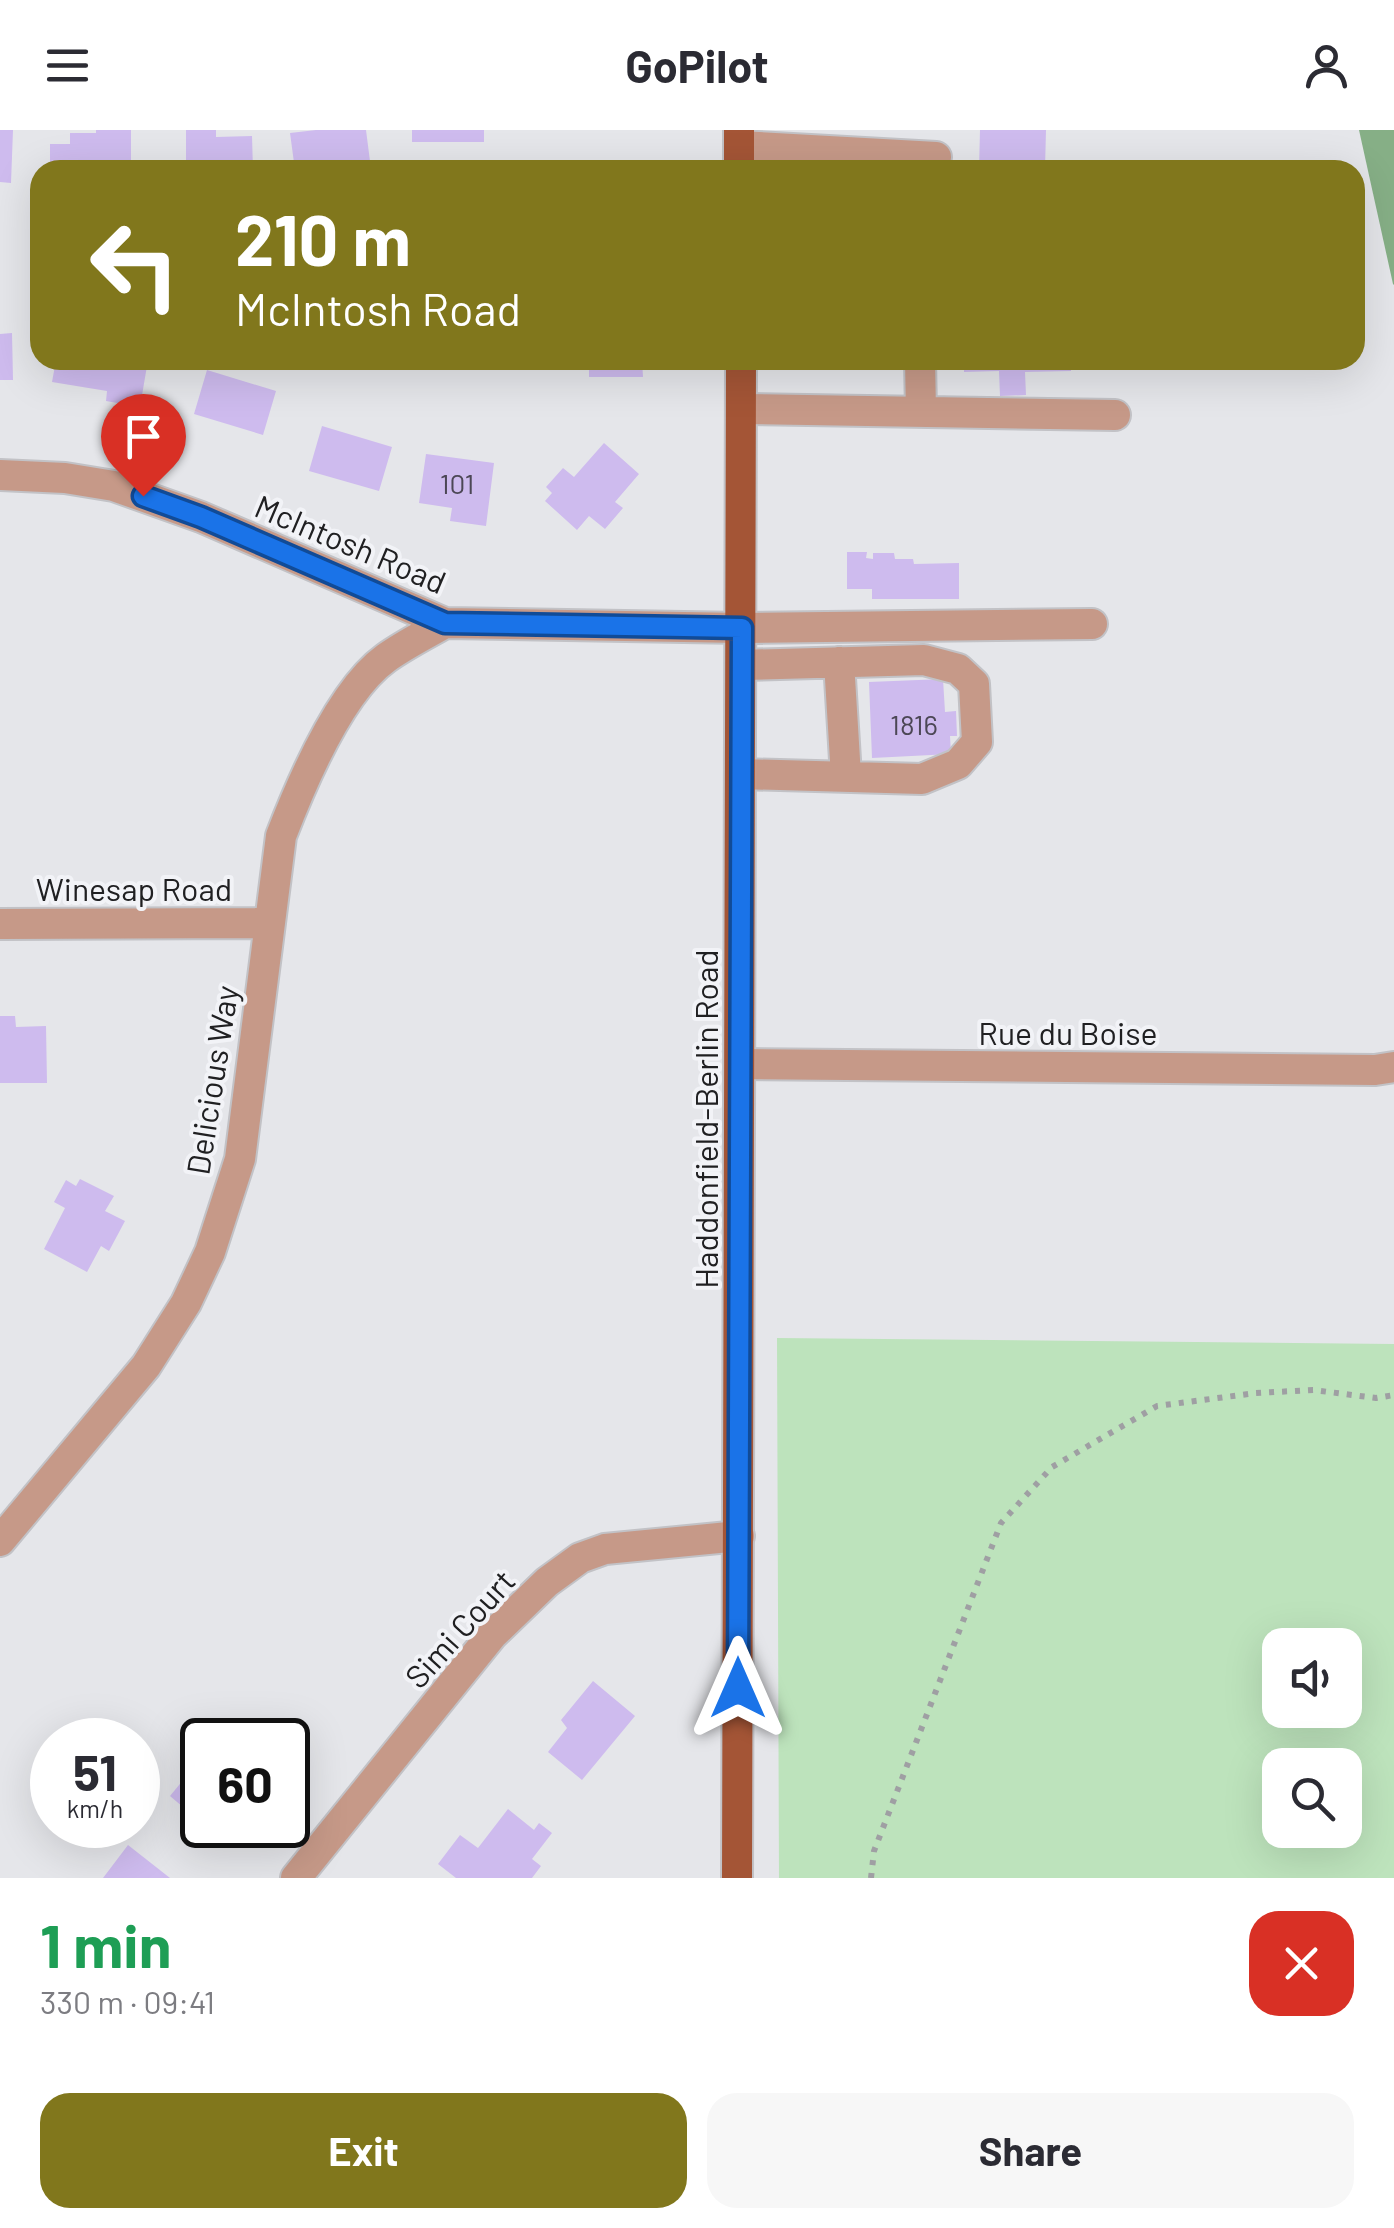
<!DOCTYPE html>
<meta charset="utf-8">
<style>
body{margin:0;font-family:Barlow,sans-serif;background:#f7f7f7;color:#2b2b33;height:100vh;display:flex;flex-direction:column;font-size:38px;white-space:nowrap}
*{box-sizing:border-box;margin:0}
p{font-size:32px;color:#7c7c81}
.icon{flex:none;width:55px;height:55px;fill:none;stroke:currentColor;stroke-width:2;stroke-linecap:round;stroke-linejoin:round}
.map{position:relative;height:1748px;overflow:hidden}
.sheet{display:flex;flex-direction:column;background:#fff;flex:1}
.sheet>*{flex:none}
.hud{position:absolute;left:30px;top:30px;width:1335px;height:210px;border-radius:30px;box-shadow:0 10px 40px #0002;background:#81771c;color:#fff;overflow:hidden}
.tools{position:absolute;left:1262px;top:1498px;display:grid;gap:20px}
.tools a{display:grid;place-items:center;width:100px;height:100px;border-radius:20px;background:#fff;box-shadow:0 10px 40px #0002;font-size:50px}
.speed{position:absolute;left:30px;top:1588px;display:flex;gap:20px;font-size:50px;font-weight:700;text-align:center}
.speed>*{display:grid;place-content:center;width:130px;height:130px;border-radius:50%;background:#fff;box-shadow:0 10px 40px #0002;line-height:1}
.speed small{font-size:25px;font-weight:400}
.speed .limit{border:5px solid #111;border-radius:15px;background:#fff;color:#111}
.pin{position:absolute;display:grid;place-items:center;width:85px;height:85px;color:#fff;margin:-102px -42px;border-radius:50% 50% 50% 0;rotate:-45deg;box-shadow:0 0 10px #0007}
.pin .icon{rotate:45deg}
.me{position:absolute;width:110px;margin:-55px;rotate:0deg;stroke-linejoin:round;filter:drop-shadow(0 0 8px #0008)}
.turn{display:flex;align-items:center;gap:35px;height:210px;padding:0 40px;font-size:45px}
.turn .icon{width:130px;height:130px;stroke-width:2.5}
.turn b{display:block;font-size:70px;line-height:85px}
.round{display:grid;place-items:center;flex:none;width:105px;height:105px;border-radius:30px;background:#f7f7f7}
.overview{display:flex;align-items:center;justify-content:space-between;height:170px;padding:0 40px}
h1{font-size:60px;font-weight:700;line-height:75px;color:#1e9e55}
.cta{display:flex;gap:20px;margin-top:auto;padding:20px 40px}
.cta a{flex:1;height:115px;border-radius:30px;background:#81771c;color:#fff;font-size:40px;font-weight:700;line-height:115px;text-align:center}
.cta a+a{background:#f7f7f7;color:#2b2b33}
header{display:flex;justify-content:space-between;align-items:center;height:130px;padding:0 40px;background:#fff;font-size:45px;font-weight:700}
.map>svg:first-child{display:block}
</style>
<header><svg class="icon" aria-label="menu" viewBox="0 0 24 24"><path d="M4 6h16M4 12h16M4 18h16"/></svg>GoPilot<svg class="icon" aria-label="person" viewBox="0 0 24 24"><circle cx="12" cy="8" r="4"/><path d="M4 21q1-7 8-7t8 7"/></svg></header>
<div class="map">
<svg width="1394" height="1748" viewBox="0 0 1394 1748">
<rect width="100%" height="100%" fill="#e5e6ea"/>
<path fill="#bde3bc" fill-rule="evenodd" d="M777,1208l617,6v534h-615zM1280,1515h65v65h-65zM1280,1635h65v65h-65z"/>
<path fill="#86af86" d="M1359,0h35v155l-1,-1z"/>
<path fill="#cebbee" d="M0,0h13l-2,53 -11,-1z
M96,0h35v40h-81v-26h20v-11h26z
M186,0h30v7l36,-1 1,34h-67z
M316,0h50l5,39 -76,1 -5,-37z
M412,0h72v12h-72z
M980,0h66l-1,39 -66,1z
M12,203l1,47h-13v-46z
M56,230h92l-8,47 -34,-6 1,-10 -55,-9z
M589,230h53l1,17h-54z
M964,230h107v11l-46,1 1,23 -26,1 -1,-25 -35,1z
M207,240l69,21 -13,44 -69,-21z
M322,296l70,21 -13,44 -70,-20z
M604,313l35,31 -24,28 8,6 -18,21 -16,-13 -12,14 -32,-29 7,-8 -6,-6 17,-19 11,9z
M426,324l68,9 -8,63 -36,-5 2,-13 -33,-5z
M847,422h20l-1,6 7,1v-6h21l1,6h18l1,5 45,-1v36h-87v-10h-25z
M943,549l2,33 11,-1 1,25h-7l1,18 -79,4 -3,-76z
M0,886h15l1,11 30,-1 1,57h-47z
M80,1049l34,17 -9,15 20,10 -16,30 -8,-5 -14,26 -43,-23 21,-41 -11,-6 12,-22 10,6z
M593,1551l42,35 -53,64 -34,-28 19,-24 -6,-8z
M202,1627v68h23l-16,20 -28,-22 9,-10 -20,-17z
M508,1679l26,21 5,-7 13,10 -20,26 9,7 -9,12h-76l-18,-14 22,-29 18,13z
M128,1715l42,33h-67z"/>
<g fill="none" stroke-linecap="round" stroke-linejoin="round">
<g stroke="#c2c2c6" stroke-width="34">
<path id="minor" d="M739,16l197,11
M920,230l1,52
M741,279l374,6
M0,345l65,3 49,8 87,31 244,106 297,5 350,-4
M839,532l7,114
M741,644l181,5 36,-15 19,-22 -3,-58 -16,-15 -34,-9 -183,5
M0,794l269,-1
M741,934l634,6 19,-3
M0,1411l146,-175 40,-63 24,-51 30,-93 41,-323c20,-52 59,-145 105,-178 18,-13 40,-24 59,-35
M296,1748l196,-243 55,-53 33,-24 25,-9 134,-13"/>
</g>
<g stroke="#c2c2c6" stroke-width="34">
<path id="major" d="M739,0v40
M737,1748l4,-1518"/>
</g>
<path stroke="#9f9fa3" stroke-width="6" stroke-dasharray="5 8" stroke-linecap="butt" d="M871,1748l3,-27 127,-328 51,-56 105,-61 99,-13 57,-3 63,8 18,-3"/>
<use href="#minor" stroke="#c69988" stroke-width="30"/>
<use href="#major" stroke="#a45536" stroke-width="30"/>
</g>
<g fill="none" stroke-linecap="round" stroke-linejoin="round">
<g stroke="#114b97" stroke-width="25">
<path id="route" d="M143,366l58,21 244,106 297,5 -4,1060"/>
</g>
<use href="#route" stroke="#1a73e8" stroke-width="18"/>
</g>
<g text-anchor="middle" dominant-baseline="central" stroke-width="8" stroke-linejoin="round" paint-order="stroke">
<g font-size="28" fill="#4c4755">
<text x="457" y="353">101</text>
<text x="914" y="594">1816</text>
</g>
<g font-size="32" fill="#202022" stroke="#f2f3f7">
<text transform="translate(351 413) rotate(23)">McIntosh Road</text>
<text x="134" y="758">Winesap Road</text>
<text x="1068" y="902">Rue du Boise</text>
<text transform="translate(211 950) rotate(-81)">Delicious Way</text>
<text transform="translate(705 989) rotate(-90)">Haddonfield-Berlin Road</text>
<text transform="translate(459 1498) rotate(-48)">Simi Court</text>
</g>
</g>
</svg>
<div class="tools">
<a><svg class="icon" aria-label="sound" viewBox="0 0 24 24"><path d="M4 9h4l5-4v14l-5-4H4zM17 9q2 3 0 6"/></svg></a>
<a><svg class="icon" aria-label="search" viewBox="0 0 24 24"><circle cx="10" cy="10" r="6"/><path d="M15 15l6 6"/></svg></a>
</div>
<div class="speed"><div>51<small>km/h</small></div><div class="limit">60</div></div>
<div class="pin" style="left:143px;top:366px;background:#d93025"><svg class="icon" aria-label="arrive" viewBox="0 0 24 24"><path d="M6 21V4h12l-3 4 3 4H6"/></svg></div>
<svg class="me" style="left:738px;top:1558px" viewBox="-20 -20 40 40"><path d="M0-17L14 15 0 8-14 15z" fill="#1a73e8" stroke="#fff" stroke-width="4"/></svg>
<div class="hud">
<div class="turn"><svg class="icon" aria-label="left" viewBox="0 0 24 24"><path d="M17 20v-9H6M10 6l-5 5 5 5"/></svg><div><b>210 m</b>McIntosh Road</div></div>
</div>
</div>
<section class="sheet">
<div class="overview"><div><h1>1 min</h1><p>330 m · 09:41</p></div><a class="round" style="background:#d93025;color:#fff"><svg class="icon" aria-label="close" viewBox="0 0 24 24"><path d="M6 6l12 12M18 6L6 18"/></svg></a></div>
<div class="cta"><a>Exit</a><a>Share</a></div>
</section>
